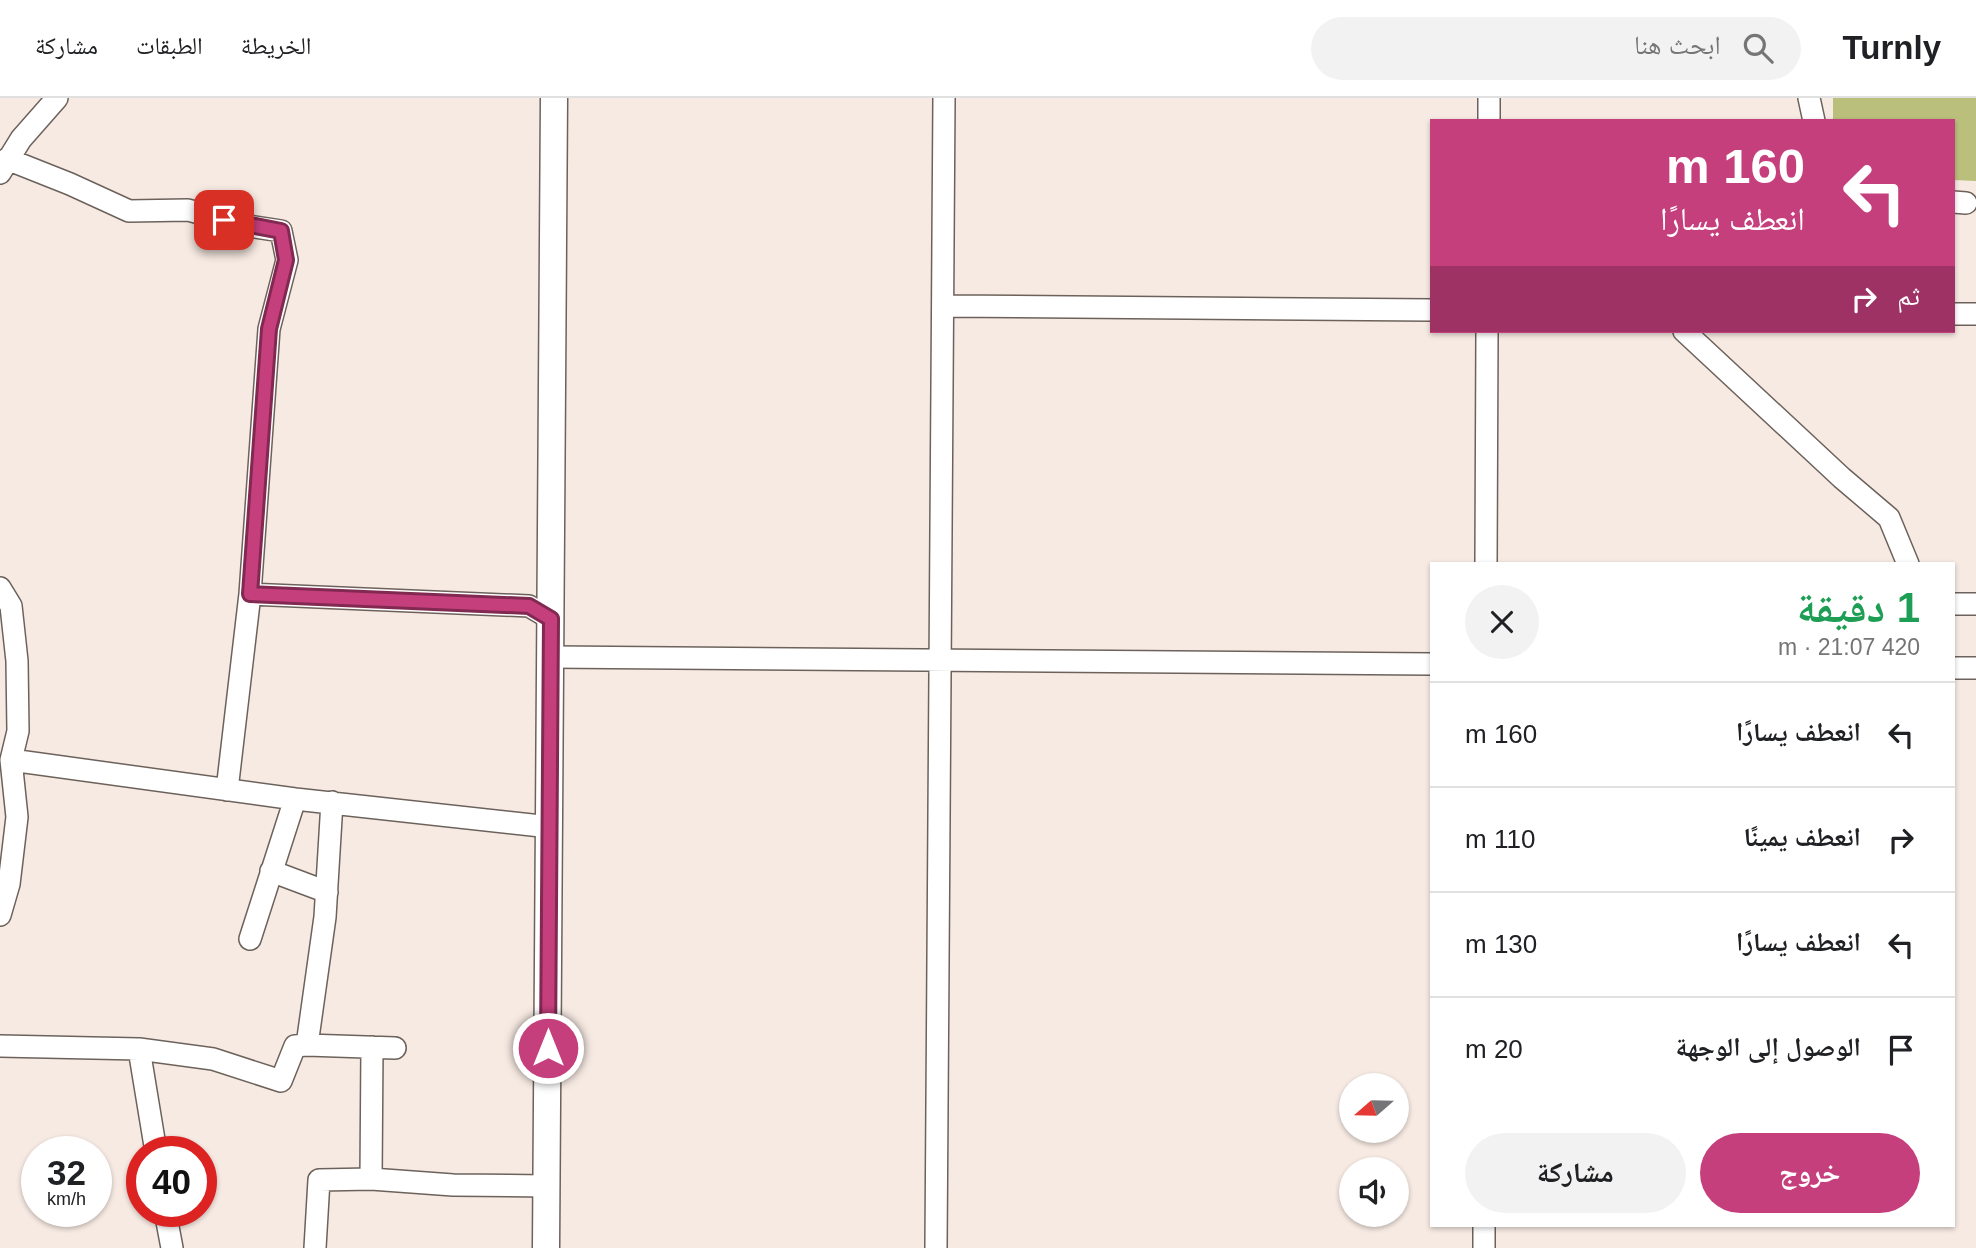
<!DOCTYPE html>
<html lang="ar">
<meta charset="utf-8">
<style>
body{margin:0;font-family:Arial,"Noto Naskh Arabic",sans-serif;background:#f2f2f2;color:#202124;direction:rtl;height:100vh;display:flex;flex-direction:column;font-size:26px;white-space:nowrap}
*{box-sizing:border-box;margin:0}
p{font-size:23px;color:#757577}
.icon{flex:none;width:38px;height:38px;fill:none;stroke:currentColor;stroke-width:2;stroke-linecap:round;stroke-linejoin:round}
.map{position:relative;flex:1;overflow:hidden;direction:ltr}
.panel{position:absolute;left:1430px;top:464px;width:525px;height:665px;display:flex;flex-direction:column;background:#fff;border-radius:0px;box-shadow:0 2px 5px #0004;direction:rtl}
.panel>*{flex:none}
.guide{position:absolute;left:1430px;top:21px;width:525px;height:214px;border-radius:0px;box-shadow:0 2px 5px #0004;direction:rtl;background:#c63f7d;color:#fff;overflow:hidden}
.needle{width:46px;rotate:250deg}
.fabs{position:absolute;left:1339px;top:975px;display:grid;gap:14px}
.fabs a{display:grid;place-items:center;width:70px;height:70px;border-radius:50%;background:#fff;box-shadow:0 2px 5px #0004;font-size:35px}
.speed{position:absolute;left:21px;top:1038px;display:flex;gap:14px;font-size:35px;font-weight:700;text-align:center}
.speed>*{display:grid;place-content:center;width:91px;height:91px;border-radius:50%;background:#fff;box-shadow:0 2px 5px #0004;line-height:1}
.speed small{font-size:18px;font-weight:400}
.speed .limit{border:10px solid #d22;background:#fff;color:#111}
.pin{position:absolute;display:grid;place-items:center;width:60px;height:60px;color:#fff;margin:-30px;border-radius:14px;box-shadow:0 4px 10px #0006}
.me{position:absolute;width:77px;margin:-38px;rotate:0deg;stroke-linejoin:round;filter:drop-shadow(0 0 5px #0008)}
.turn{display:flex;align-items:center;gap:24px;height:147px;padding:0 35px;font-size:32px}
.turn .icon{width:91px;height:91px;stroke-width:2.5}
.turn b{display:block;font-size:49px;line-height:60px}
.then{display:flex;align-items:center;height:66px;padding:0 35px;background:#0003;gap:14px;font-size:26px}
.round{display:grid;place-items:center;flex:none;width:74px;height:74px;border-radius:37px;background:#f2f2f2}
.headline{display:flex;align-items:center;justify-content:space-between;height:119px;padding:0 35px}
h1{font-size:42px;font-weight:700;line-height:52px;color:#1e9e55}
.action{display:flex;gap:14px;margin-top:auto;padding:14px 35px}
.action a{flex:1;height:80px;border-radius:42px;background:#c63f7d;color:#fff;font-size:28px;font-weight:700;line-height:80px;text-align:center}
.action a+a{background:#f2f2f2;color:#202124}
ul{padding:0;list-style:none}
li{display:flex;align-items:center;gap:21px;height:105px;padding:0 35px;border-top:2px solid #e0e0e0}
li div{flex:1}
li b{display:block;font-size:26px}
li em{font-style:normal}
header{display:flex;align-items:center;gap:42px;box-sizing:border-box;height:98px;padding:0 35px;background:#fff;border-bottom:2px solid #e0e0e0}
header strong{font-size:33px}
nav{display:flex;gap:38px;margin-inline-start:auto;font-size:24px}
.search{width:490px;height:63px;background:#f2f2f2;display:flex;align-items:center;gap:18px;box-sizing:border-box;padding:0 24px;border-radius:38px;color:#757577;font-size:26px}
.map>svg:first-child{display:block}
</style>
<header>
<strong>Turnly</strong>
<div class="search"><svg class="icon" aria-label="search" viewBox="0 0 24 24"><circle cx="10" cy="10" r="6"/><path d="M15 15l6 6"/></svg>ابحث هنا</div>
<nav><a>الخريطة</a><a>الطبقات</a><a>مشاركة</a></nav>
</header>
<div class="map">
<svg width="1976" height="1150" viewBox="0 0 1976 1150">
<rect width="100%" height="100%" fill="#f7eae3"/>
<path fill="#bac07c" d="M1833,0h143v83l-23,-1v-59h-120z"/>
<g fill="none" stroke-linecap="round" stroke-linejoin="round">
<g stroke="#6c625b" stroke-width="24">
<path id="minor" d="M1809,0l5,23
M1489,23v-23
M7,61l63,25 59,27 59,-1 54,15 39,6 6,29 -18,69 -19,265 -23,196
M0,75l21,-34 36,-41
M1953,104l13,1
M943,208l489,4
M1953,216h23
M1684,233l158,147 47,40 19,46
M1486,466l1,-233
M0,490l11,18 6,55 1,70 -7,29
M250,496l279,12 22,13
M1953,506h23
M551,559l881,7
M1953,570h23
M271,773l56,21
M0,817l9,-31 8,-67 -6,-57 284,39 255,28
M250,841l45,-140
M307,947l18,-128 7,-115
M0,948l139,3 17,103
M372,949l-1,132 82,6 94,1
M139,951l74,10 68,22 14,-35 12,-1 88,3
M165,1113l7,37
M315,1150l4,-68 52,-1
M936,1150l8,-1150
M1484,1150v-23"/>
</g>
<g stroke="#6c625b" stroke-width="29">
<path id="tertiary" d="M546,1150l8,-1150"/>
</g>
<use href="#minor" stroke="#fff" stroke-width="21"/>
<use href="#tertiary" stroke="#fff" stroke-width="26"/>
</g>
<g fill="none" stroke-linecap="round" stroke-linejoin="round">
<g stroke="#812951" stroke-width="18">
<path id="route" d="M224,122l57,11 5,29 -17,69 -19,265 279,12 22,13 -3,429"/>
</g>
<use href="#route" stroke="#c63f7d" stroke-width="12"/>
</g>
</svg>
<div class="fabs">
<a><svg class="needle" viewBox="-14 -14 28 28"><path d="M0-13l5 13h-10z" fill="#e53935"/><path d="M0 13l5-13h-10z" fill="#757577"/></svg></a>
<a><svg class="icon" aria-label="sound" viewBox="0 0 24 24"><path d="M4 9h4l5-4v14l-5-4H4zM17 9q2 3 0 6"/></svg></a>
</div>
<div class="speed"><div>32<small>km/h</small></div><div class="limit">40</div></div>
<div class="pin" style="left:224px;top:122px;background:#d93025"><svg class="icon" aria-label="arrive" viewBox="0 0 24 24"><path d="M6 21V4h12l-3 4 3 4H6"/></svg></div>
<svg class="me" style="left:548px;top:950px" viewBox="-20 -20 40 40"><circle r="17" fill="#c63f7d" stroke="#fff" stroke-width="3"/><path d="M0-11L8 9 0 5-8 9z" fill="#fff"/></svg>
<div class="guide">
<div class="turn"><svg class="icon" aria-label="left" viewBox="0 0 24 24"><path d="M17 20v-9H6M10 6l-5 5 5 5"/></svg><div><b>160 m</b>انعطف يسارًا</div></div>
<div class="then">ثم<svg class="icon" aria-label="right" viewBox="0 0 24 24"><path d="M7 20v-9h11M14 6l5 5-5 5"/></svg></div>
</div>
<section class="panel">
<div class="headline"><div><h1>1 دقيقة</h1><p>420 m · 21:07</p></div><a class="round"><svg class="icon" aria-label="close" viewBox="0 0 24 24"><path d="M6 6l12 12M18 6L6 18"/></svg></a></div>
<ul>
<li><svg class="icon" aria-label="left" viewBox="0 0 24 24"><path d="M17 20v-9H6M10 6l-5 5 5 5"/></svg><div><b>انعطف يسارًا</b></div><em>160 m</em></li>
<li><svg class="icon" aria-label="right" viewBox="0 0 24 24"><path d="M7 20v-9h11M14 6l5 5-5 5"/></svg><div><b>انعطف يمينًا</b></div><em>110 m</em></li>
<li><svg class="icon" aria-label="left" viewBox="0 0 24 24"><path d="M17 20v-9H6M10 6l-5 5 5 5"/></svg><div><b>انعطف يسارًا</b></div><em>130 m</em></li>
<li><svg class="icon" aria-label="arrive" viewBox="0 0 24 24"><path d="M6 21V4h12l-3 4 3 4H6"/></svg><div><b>الوصول إلى الوجهة</b></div><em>20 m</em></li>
</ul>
<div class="action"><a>خروج</a><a>مشاركة</a></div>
</section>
</div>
